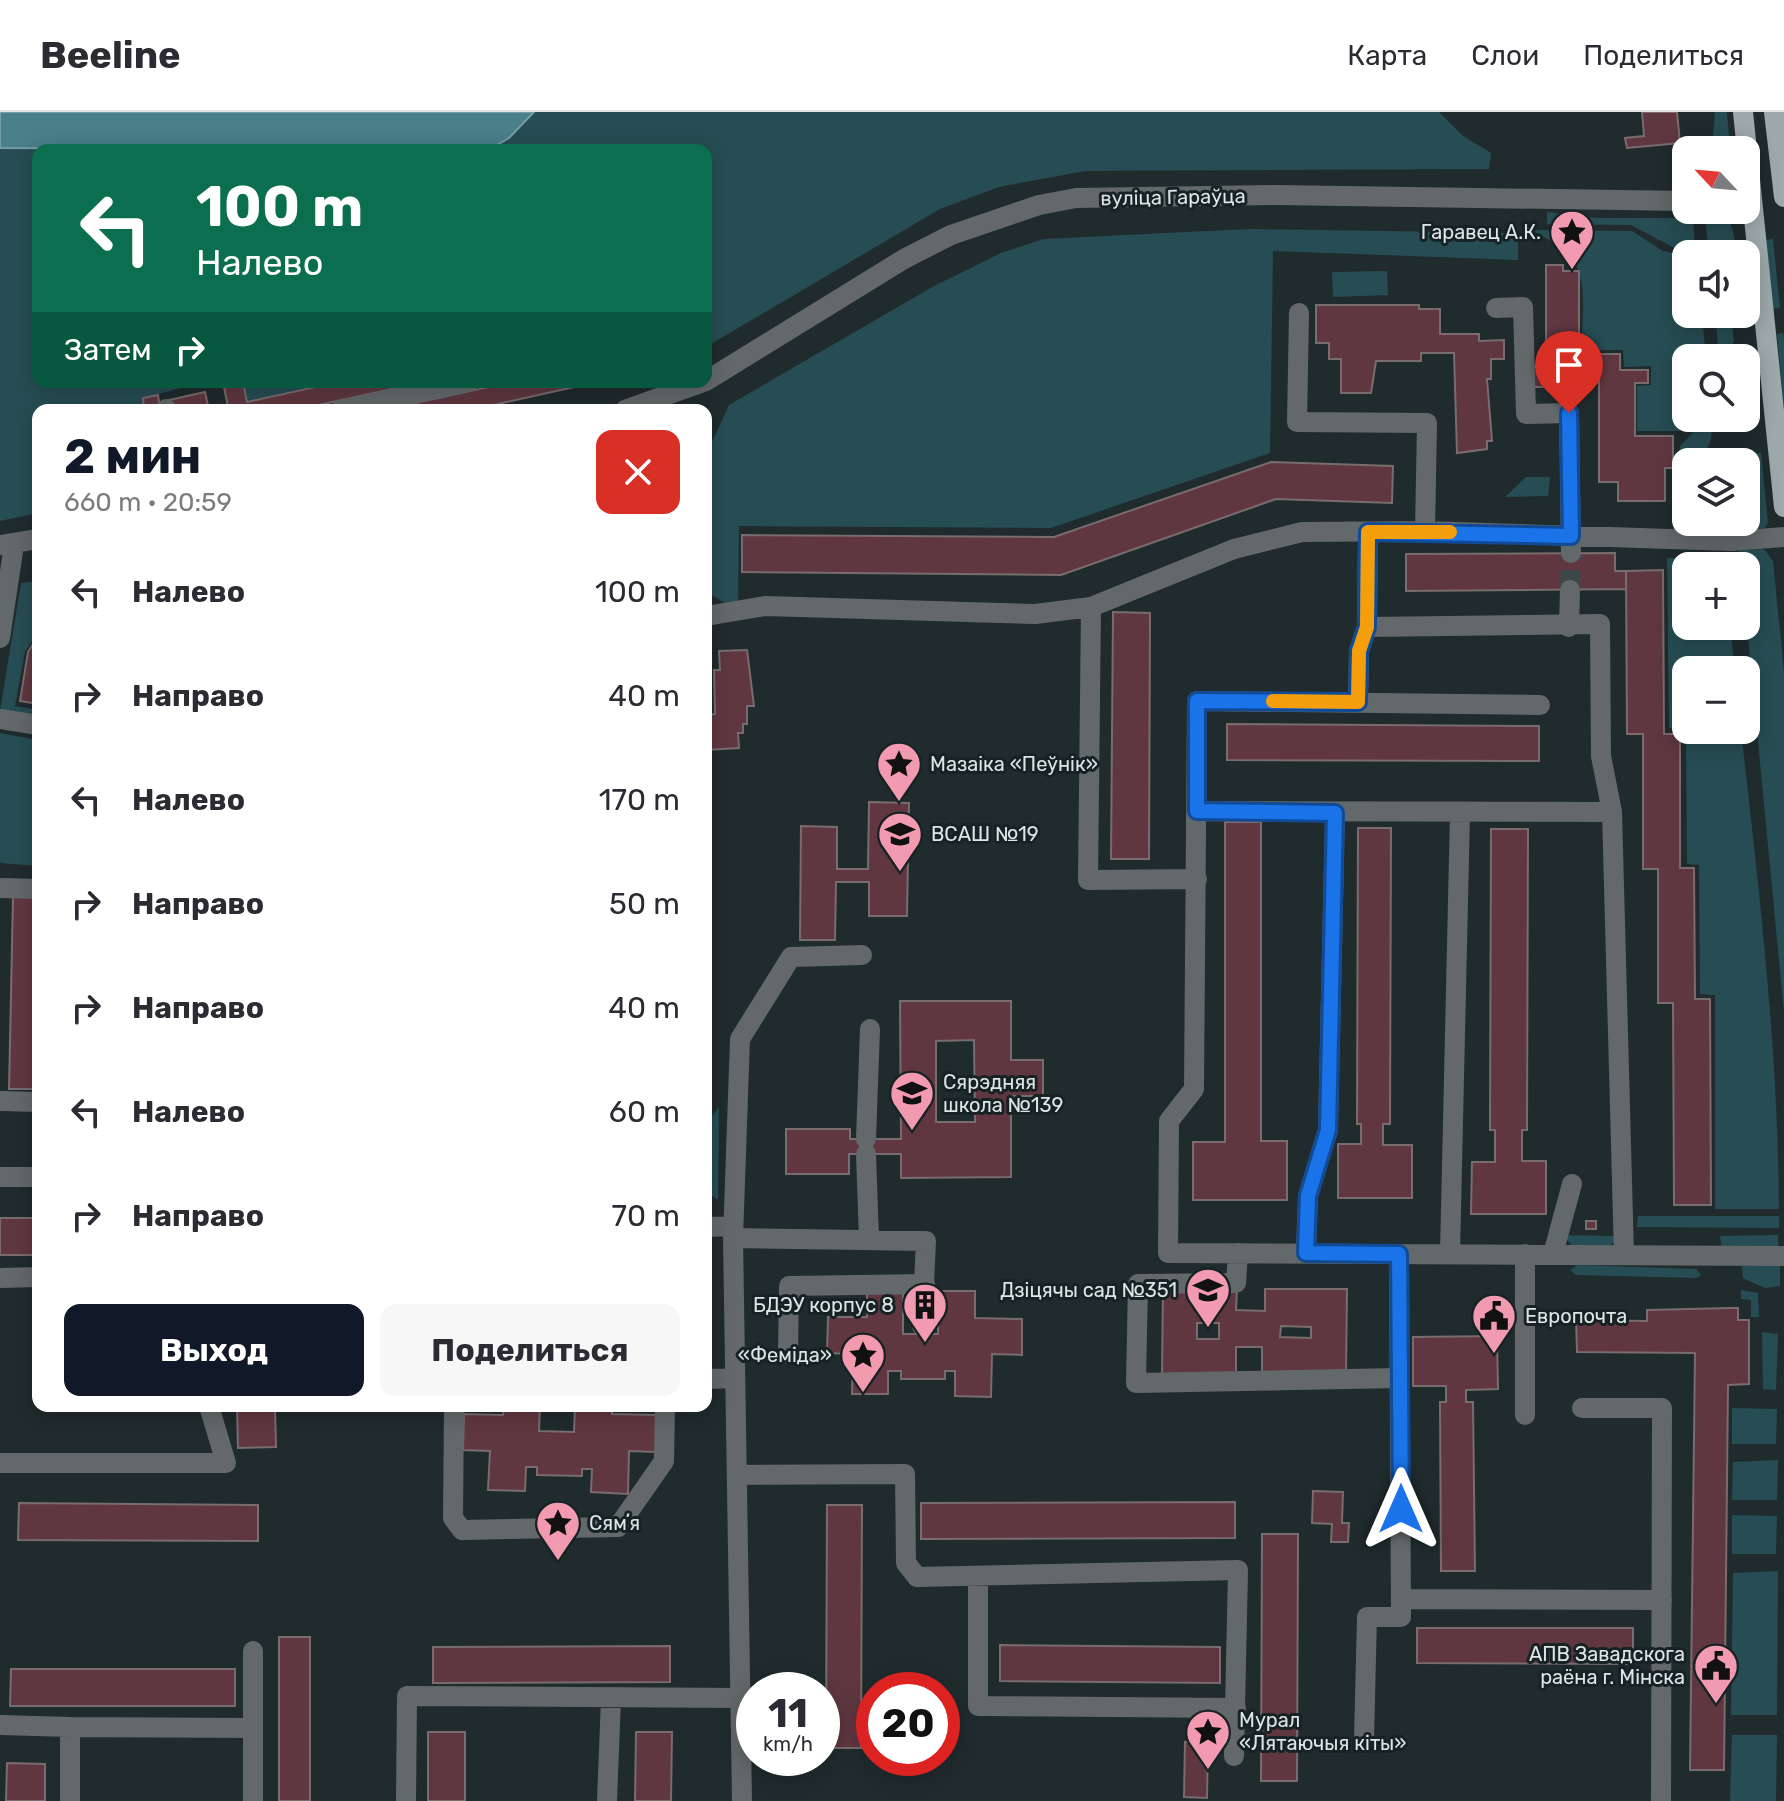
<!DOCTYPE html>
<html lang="ru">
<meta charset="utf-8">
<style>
body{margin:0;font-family:Rubik,sans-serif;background:#f7f7f7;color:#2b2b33;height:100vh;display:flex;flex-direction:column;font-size:30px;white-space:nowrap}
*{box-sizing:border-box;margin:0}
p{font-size:26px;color:#7c7c81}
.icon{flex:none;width:44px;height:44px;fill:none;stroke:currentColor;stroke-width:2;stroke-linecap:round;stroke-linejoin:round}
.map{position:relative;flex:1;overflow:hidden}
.details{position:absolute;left:32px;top:292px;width:680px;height:1008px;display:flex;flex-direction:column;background:#fff;border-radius:16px;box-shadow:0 4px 20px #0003}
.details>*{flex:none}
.banner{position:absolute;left:32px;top:32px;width:680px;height:244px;border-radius:16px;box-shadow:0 4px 20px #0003;background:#0b6e4f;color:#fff;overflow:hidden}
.needle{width:52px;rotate:296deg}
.controls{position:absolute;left:1672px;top:24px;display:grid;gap:16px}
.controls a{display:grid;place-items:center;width:88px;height:88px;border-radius:16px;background:#fff;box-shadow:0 4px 20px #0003;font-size:40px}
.speed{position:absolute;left:736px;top:1560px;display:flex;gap:16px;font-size:40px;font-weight:700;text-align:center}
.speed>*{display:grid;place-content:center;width:104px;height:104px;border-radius:50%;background:#fff;box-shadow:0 4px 20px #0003;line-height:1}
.speed small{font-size:20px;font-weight:400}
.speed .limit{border:12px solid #d22;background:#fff;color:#111}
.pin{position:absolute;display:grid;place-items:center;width:68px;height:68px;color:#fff;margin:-82px -34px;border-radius:50% 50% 50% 0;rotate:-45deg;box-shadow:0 0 8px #0007}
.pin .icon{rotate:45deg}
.me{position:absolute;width:88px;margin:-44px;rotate:0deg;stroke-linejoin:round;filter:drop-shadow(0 0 6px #0008)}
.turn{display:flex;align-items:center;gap:28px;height:168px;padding:0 32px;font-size:36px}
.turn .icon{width:104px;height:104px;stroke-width:2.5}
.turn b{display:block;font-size:56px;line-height:68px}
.then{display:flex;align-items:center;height:76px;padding:0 32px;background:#0003;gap:16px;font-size:30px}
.round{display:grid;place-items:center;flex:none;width:84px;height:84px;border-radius:16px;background:#f7f7f7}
.overview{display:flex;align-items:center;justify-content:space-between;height:136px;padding:0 32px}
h1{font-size:48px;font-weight:700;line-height:60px;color:#111827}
.action{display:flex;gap:16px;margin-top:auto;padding:16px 32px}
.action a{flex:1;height:92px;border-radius:16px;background:#111827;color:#fff;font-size:32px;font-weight:700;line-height:92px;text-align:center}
.action a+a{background:#f7f7f7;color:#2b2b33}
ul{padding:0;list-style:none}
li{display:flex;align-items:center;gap:24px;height:104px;padding:0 32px}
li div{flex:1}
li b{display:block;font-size:30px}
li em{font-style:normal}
header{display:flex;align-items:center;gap:48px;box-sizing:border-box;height:112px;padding:0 40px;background:#fff;border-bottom:2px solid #e1e1e2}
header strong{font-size:38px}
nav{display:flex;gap:44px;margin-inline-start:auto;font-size:28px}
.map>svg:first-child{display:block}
</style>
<header>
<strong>Beeline</strong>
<nav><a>Карта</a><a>Слои</a><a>Поделиться</a></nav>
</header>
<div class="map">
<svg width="1784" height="1689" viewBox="0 0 1784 1689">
<rect width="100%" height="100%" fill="#202b2d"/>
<path fill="#264d53" d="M0,0h1439l24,24 28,17 -2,16 -404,2 -86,16 -59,22 -234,138v-197h-668v232h166l-61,16 1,12h-106v103l-38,8z
M1715,0h12l3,38h-18z
M1547,100l52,6h94l2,32 -19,-1 -45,-24 -84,-1z
M1705,107l25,3 9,32h-30z
M1248,117l270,4v27l-245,-9 -3,202 -219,75 -312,-2 -1,78h-11l-21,-12v-137l23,-50 205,-119 67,-33 43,-14z
M1530,118l102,1 31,20 23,5v58h16l4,44h-20v60h12l-12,13h-49v-45l14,-1v-19l-27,1 -1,-17h-41c0,-65 13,-90 -52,-120z
M1773,127l7,69 -9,1 -7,-69z
M1387,159l1,24 -55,2 -1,-25z
M1715,202h16l3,27 -10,17h-5z
M1783,221l1,5v69l-7,-73z
M243,270h95l-91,20z
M1707,306h6l-2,21 -9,23h-16v6l-6,-1v-21z
M1761,341l7,70 -3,5 -28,3 -1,-9h10v-60h-16v-5z
M1526,365h24l-2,19 -43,1z
M1691,410h33l1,11 -50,-1 -5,-3 21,-2z
M1764,437l9,12 11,111v340l-38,-395v-51h-5l-2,-16z
M1722,445l1,9h-37v60h44l5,44h-49v60h55c18,159 37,318 38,479h-64v-214l-15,-1 -1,-129 -12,-1 -1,-135 -17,-1 -2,-170z
M38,469v50l-13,21 -10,54 23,4v7l-38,-6 21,-128z
M0,621l38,7v126l-38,-3z
M719,995l-1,93 -12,-9v-68z
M1638,1104h141v12l-142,-1z
M1563,1123l51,1v6l-4,4 -36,2z
M1778,1123v11l-4,2 -52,2 -2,-14z
M1577,1153l119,4 5,6 -5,3 -120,-3 -6,-5z
M1742,1154h38v20l-15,2 -22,-10z
M1741,1178l17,3 1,24h-8v-17l-10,-1z
M1762,1220l16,2 -2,56 -13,-1z
M1732,1296l45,1 -1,35h-44z
M1778,1348l-1,40h-45l1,-38z
M1732,1403l45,1 -1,38h-44z
M1778,1459l-1,144h-46l2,-142z
M1732,1623h45l-1,66h-46z"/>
<path fill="#49808a" stroke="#769ea6" stroke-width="2" d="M0,0h534l-25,26 -21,12 -488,-2z"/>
<path fill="#603741" stroke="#786c6e" stroke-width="2" fill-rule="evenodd" d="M1642,0h35l3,31 -53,5 -2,-10 19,-2z
M1546,153h17v6h16v83h41v16h28v13h-13v53h38v32h-8v33h-47v-19h-19v-107h-30v12h-36l1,-21h12z
M1316,193h103v4h21v25h39v7l25,-1v19h-13v20h-4l5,62h-5v8l-30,4 -3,-100h-33v8h-45l-5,32h-30v-34h-12v-16h-13z
M223,270h20l4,20 91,-20h86l-128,28h-82l14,-3z
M511,270h86l-126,28h-87z
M205,280l4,18h-38l-2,-10z
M158,283l2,15h-16l-1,-12z
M1271,350l122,4 -1,37 -116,-4 -215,76 -319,-3v-37l312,2z
M1615,441v18h11v18l-220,2v-37z
M1663,458l1,164h16v134h14l1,131h15l1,206h-37l-1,-202h-15v-134h-15v-135h-16l-1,-163z
M1113,500l37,1 -1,246h-38z
M38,524v68l-18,-3 8,-49z
M747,538l7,56h-7v18h-4v9h-5l1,15 -33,2v-35l9,-1 -1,-44h6l-1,-19z
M1227,612l312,2v35l-312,-1z
M869,690l40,1 -2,113h-38v-34h-33l-1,58h-35l1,-114 36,1v42h31z
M1225,710h36v319h26v59h-94v-58h32z
M1358,716h33l-1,296h-7v21h29v53h-74v-54h23v-20h-4z
M1491,717h37l-1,301h-5v31h24v53h-75l1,-52h23v-32h-5z
M13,785h25v192h-29z
M900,889h111v59h32v36h-32v81l-110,1v-24h-52v20h-63v-45h64v10h51zM974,928l1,82h-39v-81z
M0,1106h38v37h-38z
M1586,1109h10v8h-10z
M1163,1175l74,1 -1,22 29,1v-22h82l-1,85h-84v-27h-26v28l-74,-1zM1197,1211h22v16h-22zM1281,1214l30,1v11l-31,-1z
M938,1179h37v27l47,1v36l-30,-1 -1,43 -36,-1v-25h-10v8h-44v-8h-13v23h-36l1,-40 -26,-1 1,-36h39v-24h36v41h35z
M1731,1196h7v12h11v64l-21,1 -4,385h-34l5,-417 -118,-1 -1,-32 71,1v-11z
M1497,1224l1,53 -32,1v12h7l2,169h-34l-1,-169h6v-16h-33v-49z
M237,1294h38l1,41 -38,1z
M504,1294h36l-1,25 35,1 1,-26h37v8l45,1 -1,37 -27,-1 -1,43 -37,-2 1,-23h-10v7l-45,-1v-8h-11l-1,24 -37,-1 2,-39 -27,-1 1,-36 39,1z
M1313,1379l30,1 -1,31h7l-1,19h-17l1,-18 -20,-1z
M1235,1390v36l-314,1v-36z
M19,1391l239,2v36l-240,-1z
M827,1393h35l-1,243h-35z
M1262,1422h36l-1,247h-36z
M1417,1516h216v36l-216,-1z
M279,1525h31v164h-31z
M1000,1533l220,2v36l-220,-2z
M670,1534v36l-237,1v-36z
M11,1557h224v37h-225z
M428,1620h37v69h-37z
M636,1620h36l-1,69h-36z
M1185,1630h23l-1,56 -23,-1z
M7,1651l38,1v37h-39z"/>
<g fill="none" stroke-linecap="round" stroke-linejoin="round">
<path stroke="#3c4749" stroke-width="20" stroke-dasharray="20 10" stroke-linecap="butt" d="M1570,478l1,-37"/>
<path stroke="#63696a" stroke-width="20" d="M1496,196l27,-1 3,107 43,-1 2,140
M1299,201l-2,109 130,1 -2,108
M706,269l198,-122 47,-24 88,-30 37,-7 201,-3 409,6
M166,297v1
M340,298l129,-28
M625,298l78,-28
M0,433l38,-6
M1091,495l-3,273 109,-1
M706,504l59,-10 270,8 56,-7 143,-58 68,-17 123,-1 307,10 52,-4
M1367,515l233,-3 1,132 11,56 12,443
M1569,515l1,-37
M0,526l14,-93
M1358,590l1,-51 8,-24 1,-95
M1540,593l-343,-4 -3,388 -25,32 -1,132 616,3
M0,607l38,6
M1197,699l415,1
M0,776l38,1
M0,989l38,1
M866,1027l4,-110
M866,1042l3,85
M0,1065h38
M706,1115l26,-1
M733,1126l7,-199 51,-82 71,-2
M1238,1141l-2,30 -98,1 -2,99 263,-5
M1306,1141l2,-57 20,-66 7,-317
M1450,1142l10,-441
M1525,1142v161
M1553,1142l19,-70
M0,1166l38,-1
M788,1242l1,-68 136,-2
M706,1267l29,-1
M454,1294l-1,112 9,12 156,-3 46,-66 1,-55
M1582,1296h80l-1,393
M0,1351h226l-17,-57
M737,1363l168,-1 1,89 11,14 321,-7 -4,186
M978,1466v128l258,2
M1401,1487l261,1
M253,1539v150
M0,1613l70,2v74
M70,1615l183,1
M1364,1627l3,-122h34l-2,-363
M406,1689l1,-105 335,2
M607,1689l4,-102
M742,1689l-9,-563 193,3 -4,85"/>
<path stroke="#9da9ab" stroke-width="20" d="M1743,0l41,395
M1774,0l10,85"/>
</g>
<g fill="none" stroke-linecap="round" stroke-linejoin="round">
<g stroke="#114b97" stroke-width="20">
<path id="route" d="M1401,1397l-2,-255 -93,-1 2,-57 20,-66 7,-317 -138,-2v-110l161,1 1,-51 8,-24 1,-95 203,4 -2,-123"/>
</g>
<use href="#route" stroke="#1a73e8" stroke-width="14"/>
<path stroke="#f59e0b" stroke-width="14" d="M1273,589l85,1 1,-51 8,-24 1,-95h82"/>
</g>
<defs>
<g id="sight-pin" transform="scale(2.3)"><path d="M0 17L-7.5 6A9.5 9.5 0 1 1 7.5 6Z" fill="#f29aaf" stroke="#162224"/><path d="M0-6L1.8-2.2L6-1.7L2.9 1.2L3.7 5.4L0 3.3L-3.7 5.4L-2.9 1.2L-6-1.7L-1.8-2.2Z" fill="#111"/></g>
<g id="school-pin" transform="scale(2.3)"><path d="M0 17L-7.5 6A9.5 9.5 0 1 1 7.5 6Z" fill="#f29aaf" stroke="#162224"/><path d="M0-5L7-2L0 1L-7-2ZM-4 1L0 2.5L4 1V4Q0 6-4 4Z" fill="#111"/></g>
<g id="building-pin" transform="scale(2.3)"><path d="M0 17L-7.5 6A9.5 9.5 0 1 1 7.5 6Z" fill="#f29aaf" stroke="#162224"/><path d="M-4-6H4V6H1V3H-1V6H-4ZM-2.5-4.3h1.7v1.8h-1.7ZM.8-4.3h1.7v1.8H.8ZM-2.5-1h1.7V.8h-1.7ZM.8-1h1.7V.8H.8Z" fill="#111"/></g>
<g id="civic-pin" transform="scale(2.3)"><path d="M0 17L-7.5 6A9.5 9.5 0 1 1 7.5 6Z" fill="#f29aaf" stroke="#162224"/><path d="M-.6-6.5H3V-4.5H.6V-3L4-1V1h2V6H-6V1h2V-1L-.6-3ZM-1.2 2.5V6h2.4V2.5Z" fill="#111"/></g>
</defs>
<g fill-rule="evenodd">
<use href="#sight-pin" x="1572" y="120"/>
<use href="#sight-pin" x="899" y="652"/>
<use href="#school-pin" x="900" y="722"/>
<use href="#school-pin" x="912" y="981"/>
<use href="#school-pin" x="1208" y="1178"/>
<use href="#building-pin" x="925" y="1193"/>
<use href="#civic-pin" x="1494" y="1204"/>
<use href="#sight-pin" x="863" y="1243"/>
<use href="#sight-pin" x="558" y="1411"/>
<use href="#civic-pin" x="1716" y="1554"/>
<use href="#sight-pin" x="1208" y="1620"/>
</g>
<g text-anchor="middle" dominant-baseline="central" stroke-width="6" stroke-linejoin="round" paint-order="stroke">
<g font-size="20" fill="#dee5e6" stroke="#162224">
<text transform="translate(1173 85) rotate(-1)">вуліца Гараўца</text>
</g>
<g font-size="20" fill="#dee5e6" stroke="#162224" text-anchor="start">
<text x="1541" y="120" text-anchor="end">Гаравец А.К.</text>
<text x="930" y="652">Мазаіка «Пеўнік»</text>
<text x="931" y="722">ВСАШ №19</text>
<text x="943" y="970">Сярэдняя<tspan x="943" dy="23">школа №139</tspan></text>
<text x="1177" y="1178" text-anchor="end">Дзіцячы сад №351</text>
<text x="894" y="1193" text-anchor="end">БДЭУ корпус 8</text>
<text x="1525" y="1204">Европочта</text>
<text x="832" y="1243" text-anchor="end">«Феміда»</text>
<text x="589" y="1411">Сямʼя</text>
<text x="1685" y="1542" text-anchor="end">АПВ Завадскога<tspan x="1685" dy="23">раёна г. Мінска</tspan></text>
<text x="1239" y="1608">Мурал<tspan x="1239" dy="23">«Лятаючыя кіты»</tspan></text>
</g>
</g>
</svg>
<div class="controls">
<a><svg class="needle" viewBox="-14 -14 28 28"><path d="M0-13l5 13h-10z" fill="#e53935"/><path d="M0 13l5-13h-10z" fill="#7c7c81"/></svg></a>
<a><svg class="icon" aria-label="sound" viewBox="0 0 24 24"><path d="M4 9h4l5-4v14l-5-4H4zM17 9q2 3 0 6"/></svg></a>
<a><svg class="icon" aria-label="search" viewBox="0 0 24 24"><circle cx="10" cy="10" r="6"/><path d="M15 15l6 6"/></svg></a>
<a><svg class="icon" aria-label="layers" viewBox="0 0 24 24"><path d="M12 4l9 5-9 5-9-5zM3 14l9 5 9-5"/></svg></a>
<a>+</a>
<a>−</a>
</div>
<div class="speed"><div>11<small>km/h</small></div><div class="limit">20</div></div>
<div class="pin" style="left:1569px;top:301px;background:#d93025"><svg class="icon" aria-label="arrive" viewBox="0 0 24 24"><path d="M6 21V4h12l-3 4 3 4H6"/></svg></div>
<svg class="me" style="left:1401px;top:1397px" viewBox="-20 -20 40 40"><path d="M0-17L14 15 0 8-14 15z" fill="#1a73e8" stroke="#fff" stroke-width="4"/></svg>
<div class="banner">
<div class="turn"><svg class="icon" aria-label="left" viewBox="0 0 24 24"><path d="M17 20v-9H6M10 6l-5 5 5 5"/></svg><div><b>100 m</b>Налево</div></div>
<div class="then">Затем<svg class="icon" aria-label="right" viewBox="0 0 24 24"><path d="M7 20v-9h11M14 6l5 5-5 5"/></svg></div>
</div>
<section class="details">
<div class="overview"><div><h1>2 мин</h1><p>660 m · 20:59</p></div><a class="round" style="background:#d93025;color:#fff"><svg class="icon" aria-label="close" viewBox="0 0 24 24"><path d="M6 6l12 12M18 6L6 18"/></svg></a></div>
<ul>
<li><svg class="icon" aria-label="left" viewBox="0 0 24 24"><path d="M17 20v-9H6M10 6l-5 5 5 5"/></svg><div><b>Налево</b></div><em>100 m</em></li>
<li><svg class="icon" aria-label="right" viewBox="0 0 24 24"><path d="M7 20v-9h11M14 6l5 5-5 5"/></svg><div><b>Направо</b></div><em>40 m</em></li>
<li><svg class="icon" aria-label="left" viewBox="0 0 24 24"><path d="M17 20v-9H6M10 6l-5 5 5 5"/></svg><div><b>Налево</b></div><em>170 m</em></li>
<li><svg class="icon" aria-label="right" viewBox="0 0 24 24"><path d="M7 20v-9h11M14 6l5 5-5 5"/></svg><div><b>Направо</b></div><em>50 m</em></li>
<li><svg class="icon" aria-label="right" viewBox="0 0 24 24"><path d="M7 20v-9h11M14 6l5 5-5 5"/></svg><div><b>Направо</b></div><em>40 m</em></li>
<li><svg class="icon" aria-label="left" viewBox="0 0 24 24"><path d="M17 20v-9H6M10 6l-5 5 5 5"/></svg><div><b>Налево</b></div><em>60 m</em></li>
<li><svg class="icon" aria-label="right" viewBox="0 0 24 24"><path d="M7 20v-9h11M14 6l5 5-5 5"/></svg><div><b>Направо</b></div><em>70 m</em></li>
</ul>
<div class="action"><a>Выход</a><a>Поделиться</a></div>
</section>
</div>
